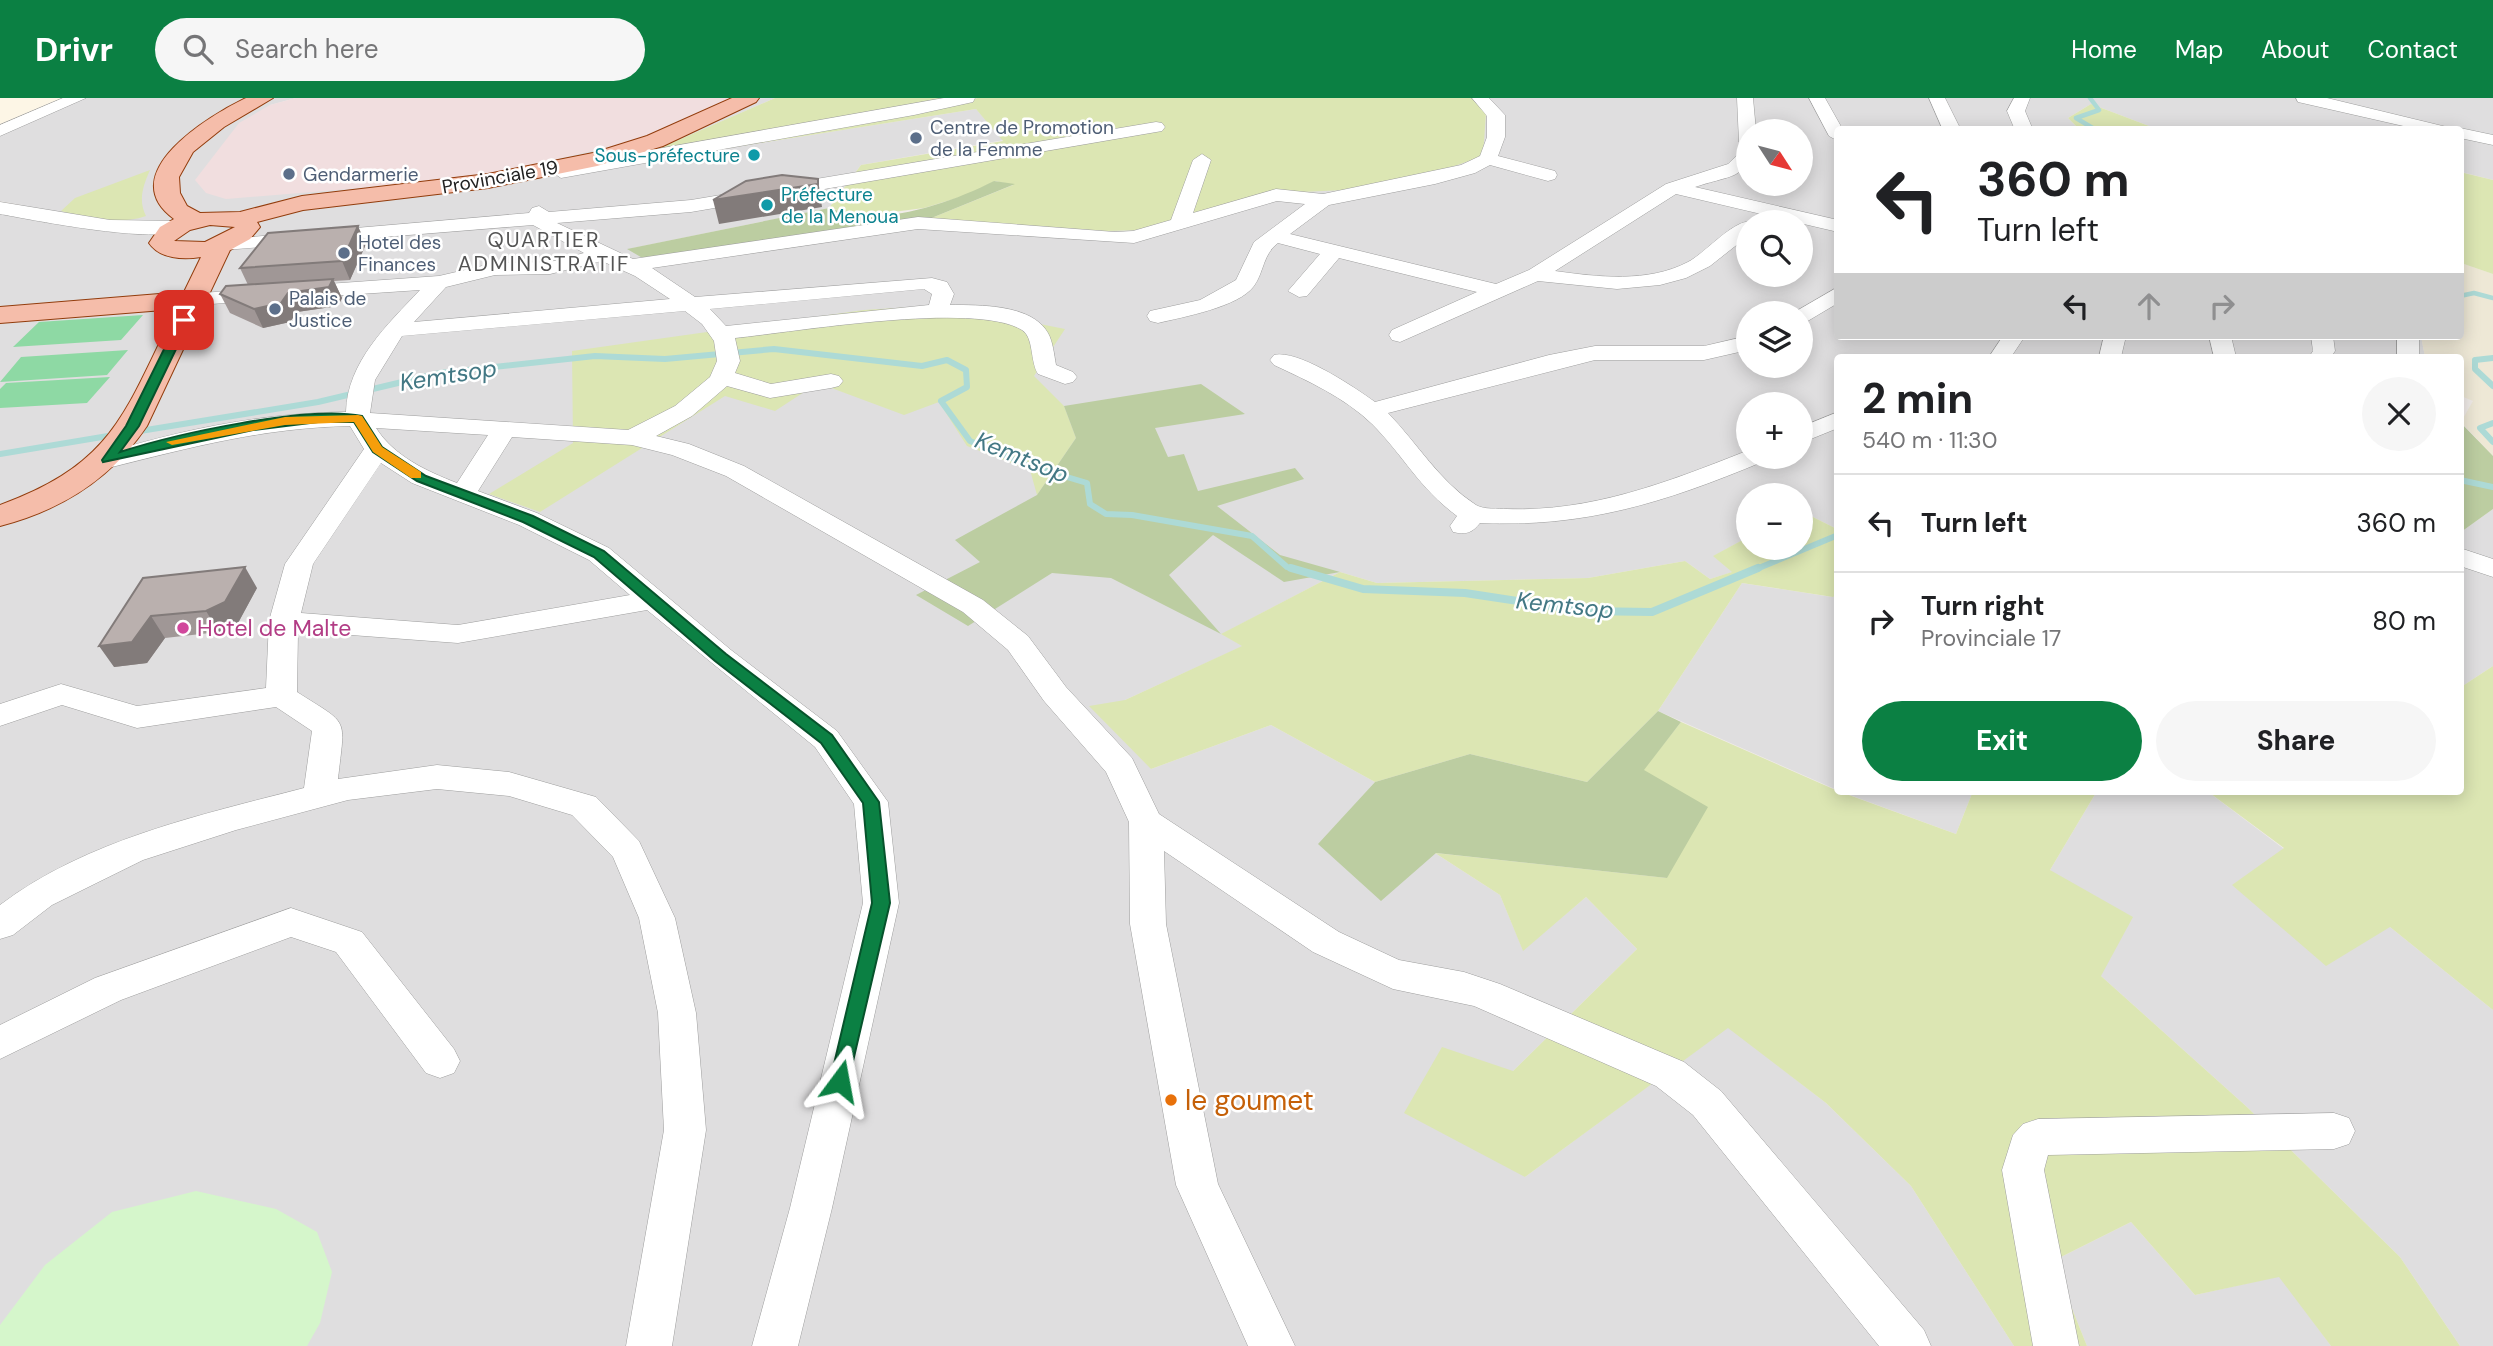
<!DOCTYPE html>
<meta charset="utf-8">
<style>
body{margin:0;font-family:"DM Sans",sans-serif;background:#f6f6f6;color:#202124;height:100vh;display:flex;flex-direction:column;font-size:26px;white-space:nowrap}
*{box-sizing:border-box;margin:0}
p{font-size:23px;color:#757577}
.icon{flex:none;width:38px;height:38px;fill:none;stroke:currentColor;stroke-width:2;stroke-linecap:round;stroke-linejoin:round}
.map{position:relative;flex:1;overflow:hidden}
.details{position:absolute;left:1834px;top:256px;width:630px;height:441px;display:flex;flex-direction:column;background:#fff;border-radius:7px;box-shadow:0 4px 18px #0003}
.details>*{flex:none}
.hud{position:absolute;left:1834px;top:28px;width:630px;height:214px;border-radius:7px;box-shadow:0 4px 18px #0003;background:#fff;color:#202124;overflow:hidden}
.needle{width:46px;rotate:126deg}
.buttons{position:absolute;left:1736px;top:21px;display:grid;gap:14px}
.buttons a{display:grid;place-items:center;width:77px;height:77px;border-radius:50%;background:#fff;box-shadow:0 4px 18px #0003;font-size:35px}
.pin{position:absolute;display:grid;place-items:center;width:60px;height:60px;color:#fff;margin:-30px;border-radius:14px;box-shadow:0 4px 10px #0006}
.me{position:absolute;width:77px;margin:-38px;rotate:13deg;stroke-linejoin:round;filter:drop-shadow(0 0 5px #0008)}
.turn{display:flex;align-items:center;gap:24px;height:147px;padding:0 28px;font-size:32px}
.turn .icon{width:91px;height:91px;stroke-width:2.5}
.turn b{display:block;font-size:49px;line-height:60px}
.lanes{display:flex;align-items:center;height:66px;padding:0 28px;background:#0003;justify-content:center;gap:35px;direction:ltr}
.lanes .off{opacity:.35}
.round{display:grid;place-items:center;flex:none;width:74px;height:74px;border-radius:37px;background:#f6f6f6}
.summary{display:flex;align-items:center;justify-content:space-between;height:119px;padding:0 28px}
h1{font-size:42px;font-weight:700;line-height:52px}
.cta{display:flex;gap:14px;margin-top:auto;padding:14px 28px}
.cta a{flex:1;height:80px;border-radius:42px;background:#0b8043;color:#fff;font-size:28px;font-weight:700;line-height:80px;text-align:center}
.cta a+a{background:#f6f6f6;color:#202124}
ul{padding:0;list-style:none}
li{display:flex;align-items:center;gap:21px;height:98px;padding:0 28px;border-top:2px solid #e0e0e0}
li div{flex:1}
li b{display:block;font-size:26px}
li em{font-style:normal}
header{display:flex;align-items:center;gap:42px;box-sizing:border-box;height:98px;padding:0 35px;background:#0b8043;color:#fff}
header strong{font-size:33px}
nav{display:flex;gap:38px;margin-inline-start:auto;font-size:24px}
.search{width:490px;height:63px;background:#f6f6f6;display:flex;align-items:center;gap:18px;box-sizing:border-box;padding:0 24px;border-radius:38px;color:#757577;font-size:26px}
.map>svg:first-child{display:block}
</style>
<header>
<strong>Drivr</strong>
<div class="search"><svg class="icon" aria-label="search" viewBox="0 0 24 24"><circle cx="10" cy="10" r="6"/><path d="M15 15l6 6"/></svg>Search here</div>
<nav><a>Home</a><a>Map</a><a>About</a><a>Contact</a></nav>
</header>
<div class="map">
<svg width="2493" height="1248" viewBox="0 0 2493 1248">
<rect width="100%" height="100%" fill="#f1ece9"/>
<path fill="#dfdedf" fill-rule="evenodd" d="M0,0h296l-26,7 505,-7 -153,67 354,-56 28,31 -143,25 -32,43 -201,41 287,-31 55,3 307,-28 205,-37 4,-43 -12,-15h822l142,31h-281l-66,-25 -23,14 11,11 -241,1v206h583l4,21h-587l-1,172 -36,-18v-16h-53v42l-34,19 19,16 -23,7 -25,-18 -97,17 -211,5 -37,-11 -118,62 21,12 -118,54 26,69 120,-44 104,57 -56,62 116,9 65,42 23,55 63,-53 51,52 -124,122 12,106 203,-150 98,76 85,83 103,160h-2014v-1136l22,-5 -22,-4zM1748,33h53v53h-53zM1748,124h53v53h-53zM1748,215h53v53h-53zM1748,306h53v53h-53z
M2318,0h175v39l-168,-38z
M2461,36l32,8v38l-32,-8z
M2493,411v157l-32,21v-155z
M1742,485l90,14 5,-3v196l-179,-79z
M1839,693h134l-17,43z
M2097,693h110l77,58 -51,36 157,42 103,83v336h-33l-60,-89 -153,-150 -146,-131 -51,-106z
M2131,1124l64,73 85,-19 51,70h-244l-34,-85z"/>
<path fill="#fdf6e6" d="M0,0h69l-69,28z"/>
<path fill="#f1dedf" d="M296,0h439l-104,44 -160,37 -245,20 -20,-6 -11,-13 44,-57 31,-18z"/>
<path fill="#eee8d6" d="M2461,165l32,11v182l-32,-34 12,-21 -12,-5 -1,-39h-35l-4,-21h39z"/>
<path fill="#dce6b3" d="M775,0h186l6,4 10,-4h497l12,15 -3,43 -34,12 -103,22 -69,3 -135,37 -35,1 -178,-12 84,-34 -18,-4 -28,14 -43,13 -62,8 -33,-8 32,-43 142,-24 -27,-32 -355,56z
M2091,6l66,25h-78l-11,-11z
M150,72c-7,16 -12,30 -4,46 -26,9 -58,4 -85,-5l14,-13z
M2460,74l33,8v94l-32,-11z
M943,207l122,24 -31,47 30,30 12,32 -39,57 -7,-25 -63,-24 -28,-44 -35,13 -86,-32 -43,28 -50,-15 -185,116 -51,-18 84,-51 -1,-92 292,-41z
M1801,413l36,18v65l-4,3 -91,-14 -84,128 -71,71 -117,-28 -95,28 -104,-57 -120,44 -62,-63 36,-6 117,-54 -21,-12 119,-62 37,11 211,-5 97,-17 25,18 22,-7 -19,-16 35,-19v11h53z
M2493,568v344l-103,-83 -64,39 -94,-81 52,-37 -77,-57h253l1,-104z
M1681,624l157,69 118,43 17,-43h124l-47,79 83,47 -32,59 146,131 153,150 60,89h-129l-52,-69 -84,18 -64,-73 -78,39 34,85h-73l-103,-160 -85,-83 -98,-75 -203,149 -121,-64 38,-66 71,24 124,-122 -51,-52 -63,54 -23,-56 -65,-42 232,25 -24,-108z"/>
<path fill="#bccda1" d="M994,83l21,3 -86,35 -283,41 -19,-11 202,-41c11,3 22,7 33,8 43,2 95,-16 132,-35z
M1201,286l44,30 -90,14 13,29 16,-3 14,37 97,-23 9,11 -87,27 63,49 60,17 -56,10 -71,-47 -44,40 52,59 -110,-56 -59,-5 -84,53 -52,-31 64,-33 -25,-22 82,-45 39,-57 -12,-32z
M2460,324l33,34v53l-32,23z
M1658,613l23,11 -37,48 64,37 -41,71 -231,-25 -55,48 -63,-57 57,-62 95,-28 117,28z"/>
<path fill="#d5f6cb" d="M196,1093l80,18 41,23 15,40 -12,51 -13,23h-307v-21l45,-60 67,-53z"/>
<path fill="#8ed9a4" d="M143,217l-22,25 -108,7 26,-25z
M128,252l-21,25 -107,7 21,-25z
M110,279l-23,26 -87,5v-19l6,-6z"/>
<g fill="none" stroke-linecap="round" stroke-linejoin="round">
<path stroke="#addad6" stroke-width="4.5" d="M2090,0l9,12 -23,8 20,12
M2460,198l14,-3 19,5"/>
<path stroke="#addad6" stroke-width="6" d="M2493,260l-18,2v9l18,17
M2493,325l-13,5 13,14
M134,334l184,-30 122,-29 155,-17 70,3 109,-10 148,17 25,-6 19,10 1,17 -26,14 29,40 60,25 57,17 3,21 16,10 26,1 120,21 35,31 10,3
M0,356l114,-19
M2460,382l33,7
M1754,472l84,-35"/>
<path stroke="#addad6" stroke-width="8" d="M1291,470l72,21 102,4 118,18 69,1 106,-44"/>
<g stroke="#9e9e9e" stroke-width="1">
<path id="minor" d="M63,0h23l-86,38v-11z
M944,0h31l-2,4 -59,13 -353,63 -9,-6 9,-6z
M1472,0h17l16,17v22l-7,19 57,15 2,4 -2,4 -7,2 -58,-16 -15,8 -40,11 -106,21 -39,29 206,50 33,-14 137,-86 62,-20 18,-17 -7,-5 -2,-44h16l3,33h-8c0,51 -8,41 -53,56l143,33v12l-162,-38 -121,77c43,6 93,12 133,-9 19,-10 48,-46 67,-40h-7v14l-38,30 -24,12 -26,7 -43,4 -79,-8 -138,61 -8,-2 -3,-5 3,-5 85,-38 -138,-34 -32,38 -8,1 -11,-6 32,-37 -42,-11c-15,11 -14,29 -24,43 -15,21 -71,31 -96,37l-8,-2 -3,-5 3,-5 50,-11 36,-20 18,-38 51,-38 -28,-3 -143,42 -216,-14 -266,39 43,29 237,-19 15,4 7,12 -4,11c29,0 82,-1 98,28 5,9 6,21 8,32l17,7 4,5 -4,5 -8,2 -27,-10c-8,-12 -4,-37 -16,-44 -47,-29 -228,2 -287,8l5,23 -5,12 36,11 60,-10 8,2 4,5 -4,5 -8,2 -61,10 -43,-12 -35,30 -36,20 33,8 55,22 239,134 45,36 38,51 66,71 27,56 180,118 60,28 65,12 36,12 184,78 37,29 203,239 7,16h-52l-186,-231 -37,-29 -182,-80 -81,-17 -80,-37 -149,-101 2,73 52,260 77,162h-47l-72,-161 -46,-261 -1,-102 -23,-50 -62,-71 -36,-51 -45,-38 -237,-136 -54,-21 -40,-10 -120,-8 -34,54 59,22 72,35 122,102 106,81 51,71 11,101 -67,305 -34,138h-46l38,-138 73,-305 -9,-99 -39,-57 -168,-137 -189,33 -160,-12 -1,61c53,34 48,23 41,87l99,-14 72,7 87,25 43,44 36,77 21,95 10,117 -34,216h-46l38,-216 -6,-117 -19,-95 -26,-61 -41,-42 -63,-19 -72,-7 -89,11 -112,30 -93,30 -91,45 -39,30 -13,4v-34c86,-65 200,-90 304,-117l8,-57 -36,-24 -139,21 -75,-23 -62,21v-22l61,-20 76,22 129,-18 3,-67 16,-57 79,-115 -14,-23c-88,2 -157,21 -242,42l-9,-3 -4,-5 4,-5c81,-25 162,-42 247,-43 1,-50 42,-88 74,-122l-224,15 -11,-6 3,-5 251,-18 56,-13 55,-1 34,-9 -51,-28 -309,25 -7,-2 -3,-4 3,-4 312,-27 3,-5 7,-2 10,6 142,-12 465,-78 6,1 3,4 -3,4 -471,81 -134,11 76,36 285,-42 197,15 18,-1 38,-11 22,-60 9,-6 9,6 -18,53 83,-24 47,5 138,-29 19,-9 7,-19v-21zM602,163l33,15 35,23 -256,23 32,-35 49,-12 55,-1zM924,191l8,5 -3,11 -203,21 -16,-17zM685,213l17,13 12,17 3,20 -7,16 -35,29 -47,24 -258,-17 5,-33 27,-44zM376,330l112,7 -31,48c-31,-12 -63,-27 -81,-55zM381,365l31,20 107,42 70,35 41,35 -172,30 -157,-12 12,-49z
M1809,0h16l18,32h-5v11l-9,-5z
M1929,0h16l16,32h-18z
M2014,0h16l-5,13 8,19h-18l-8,-19z
M2296,0h31l128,31 5,-1 33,7v10l-33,-7v-8h-39l-123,-28z
M0,104l110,18 67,1 10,6c-16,21 -159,-8 -187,-13z
M1838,189v16l-37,22v-12h-8z
M1748,238v14l-44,10h-109l-207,53c30,31 51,68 88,92 8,5 22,3 31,4 84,3 161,-27 237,-57l4,-1v6h18l-4,5c-96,40 -177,66 -282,61 -8,10 -14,12 -27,9l-3,-6 7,-10c-39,-29 -53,-60 -85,-92 -28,-27 -64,-43 -98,-59l-4,-5 4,-5c24,-6 80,32 101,47l174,-47 46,-9h109z
M2003,238h22l-14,21h-22z
M2104,238h22l-5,21h-22z
M2209,238h22l5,21h-22z
M2311,238h22l2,15 -4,6h-22l4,-6z
M2397,238h22v21h-22z
M1838,314v16l-37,15v-16z
M2460,450l33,11v18l-33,-11z
M291,810l71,24 92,117 6,12 -6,12 -14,5 -14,-5 -90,-121 -45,-15 -170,63 -121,59v-34l95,-47z
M2334,1015l15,5 6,13 -6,13 -15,5 -286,6 -4,15 35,176h-46l-31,-176 11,-35 10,-11 15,-5z"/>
</g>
<g stroke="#923c0c" stroke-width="2">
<path id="major" d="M246,0h27l-49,29 -31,25 -14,25 1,16 7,13 13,7 40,-1 62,-16 186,-22 105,-21 54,-17 85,-38h27l-3,4 -93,44 -66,20 -109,22 -185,22 -46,12 3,5 -10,12 -20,11 -83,176c-36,53 -85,84 -147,100v-21c116,-42 125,-95 176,-196l-176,14v-16l184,-15 17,-35c-18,3 -41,2 -52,-14l11,-16 14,-8c-62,-45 36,-104 72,-121zM210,127l25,2 -30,15 -31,-1 16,-11z"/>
</g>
<use href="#minor" fill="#fff" fill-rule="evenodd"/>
<use href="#major" fill="#f5bdaa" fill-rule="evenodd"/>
</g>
<path fill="#a09796" d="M366,146l-16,36 -16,1 8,17 -4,8 -41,6 -7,10 -27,6 -33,-15 -10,-19 28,-9 -8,-17z
M143,480l114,10 -19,35 -19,9 -54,6 -18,25 -33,4z"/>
<path fill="#827b7a" d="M818,81l4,28 -103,17 -6,-24z
M358,128l8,18 -16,36 -8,-19z
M333,181l9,19 -4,8 -41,6 -7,10 -27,6 -9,-19 34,-16z
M245,469l12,21 -19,35 -19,9 -13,-21z
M151,518l14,22 -18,25 -33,4 -15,-21z"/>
<path fill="#bab0ae" stroke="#827b7a" stroke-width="2" d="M782,77l36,4v5l-105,16 33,-19z
M358,128l-16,35 -102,7 28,-35z
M333,181l-4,8 -41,6 -7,10 -27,6 -34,-15 6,-8z
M245,469l-20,35 -19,9 -55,5 -19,26 -33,4 44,-68z"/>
<path fill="#0b8043" stroke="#07532c" stroke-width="2" d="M180,219l10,3 -51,106 -19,26c56,-18 186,-47 242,-36l20,31 44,29 107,40 71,35 122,103 106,81 47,67 11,101 -43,184 -7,2 -7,-2 -3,-6 42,-178 -9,-100 -42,-60 -106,-82 -121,-104 -71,-35 -106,-41 -44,-29 -19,-30h-36l-65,8 -150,32 -1,-2 24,-34z"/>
<path fill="#f59e0b" d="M358,317l4,1 20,31 39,25v6h-10l-38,-26 -19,-30 -69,3 -113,20 -6,-3 119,-25z"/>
<g fill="#5c6f8a" stroke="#fff" stroke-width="2.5">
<circle cx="916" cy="40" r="7"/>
<circle cx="289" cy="76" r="7"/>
<circle cx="344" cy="155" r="7"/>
<circle cx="275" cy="211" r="7"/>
</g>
<g fill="#0f9aa8" stroke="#fff" stroke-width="2.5">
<circle cx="754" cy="57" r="7"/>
<circle cx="767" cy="107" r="7"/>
</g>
<circle fill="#d1479c" stroke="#fff" stroke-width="2.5" cx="183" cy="530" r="7"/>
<circle fill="#e8710a" stroke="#fff" stroke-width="2.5" cx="1171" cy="1002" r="7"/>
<g text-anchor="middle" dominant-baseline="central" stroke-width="5" stroke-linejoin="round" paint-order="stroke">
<g font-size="19" fill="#4e5e75" stroke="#fff" text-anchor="start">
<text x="930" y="29">Centre de Promotion<tspan x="930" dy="22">de la Femme</tspan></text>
<text x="303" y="76">Gendarmerie</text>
<text x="358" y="144">Hotel des<tspan x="358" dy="22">Finances</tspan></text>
<text x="289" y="200">Palais de<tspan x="289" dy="22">Justice</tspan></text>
</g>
<g font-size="19" fill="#0d838f" stroke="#fff" text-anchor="end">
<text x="740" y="57">Sous-préfecture</text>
<text x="781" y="96" text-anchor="start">Préfecture<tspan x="781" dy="22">de la Menoua</tspan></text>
</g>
<g font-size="19" fill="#212121" stroke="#fff">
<text transform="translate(500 79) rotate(-10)">Provinciale 19</text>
</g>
<g font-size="21" letter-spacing="2" fill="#545454" stroke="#fff">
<text x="544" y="142">QUARTIER<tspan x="544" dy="24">ADMINISTRATIF</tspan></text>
</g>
<g font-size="23" fill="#b23c85" stroke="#fff" text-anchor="start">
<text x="197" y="530">Hotel de Malte</text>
</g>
<g font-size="24" font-style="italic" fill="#437884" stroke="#fff">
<text transform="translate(448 277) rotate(-9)">Kemtsop</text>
<text transform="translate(1022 359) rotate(22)">Kemtsop</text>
<text transform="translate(1565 507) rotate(6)">Kemtsop</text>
</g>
<g font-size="28" fill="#c56008" stroke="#fff" text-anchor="start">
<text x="1185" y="1002">le goumet</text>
</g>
</g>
</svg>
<div class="buttons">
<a><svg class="needle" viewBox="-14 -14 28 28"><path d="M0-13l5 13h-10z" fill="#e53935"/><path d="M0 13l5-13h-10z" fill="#757577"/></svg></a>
<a><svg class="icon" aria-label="search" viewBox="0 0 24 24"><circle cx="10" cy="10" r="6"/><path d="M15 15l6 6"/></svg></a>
<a><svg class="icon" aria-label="layers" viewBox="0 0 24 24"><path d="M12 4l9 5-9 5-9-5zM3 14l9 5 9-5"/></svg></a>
<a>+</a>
<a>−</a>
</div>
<div class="pin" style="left:184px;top:222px;background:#d93025"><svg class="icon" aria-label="arrive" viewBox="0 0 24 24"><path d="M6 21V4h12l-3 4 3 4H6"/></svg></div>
<svg class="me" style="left:840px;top:983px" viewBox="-20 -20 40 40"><path d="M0-17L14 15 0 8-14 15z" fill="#0b8043" stroke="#fff" stroke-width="4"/></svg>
<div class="hud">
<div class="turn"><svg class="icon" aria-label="left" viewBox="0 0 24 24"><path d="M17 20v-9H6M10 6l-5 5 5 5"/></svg><div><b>360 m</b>Turn left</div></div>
<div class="lanes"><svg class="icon" aria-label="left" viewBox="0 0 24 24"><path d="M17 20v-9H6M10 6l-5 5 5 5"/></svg><svg class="icon off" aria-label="ahead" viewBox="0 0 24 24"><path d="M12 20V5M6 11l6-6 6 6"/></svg><svg class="icon off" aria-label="right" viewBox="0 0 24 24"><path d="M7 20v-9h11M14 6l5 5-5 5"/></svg></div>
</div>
<section class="details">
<div class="summary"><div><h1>2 min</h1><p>540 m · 11:30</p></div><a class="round"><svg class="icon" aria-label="close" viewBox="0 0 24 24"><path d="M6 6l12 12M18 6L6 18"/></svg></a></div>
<ul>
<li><svg class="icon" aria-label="left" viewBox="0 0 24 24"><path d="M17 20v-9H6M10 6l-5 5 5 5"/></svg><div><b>Turn left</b></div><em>360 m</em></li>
<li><svg class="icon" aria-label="right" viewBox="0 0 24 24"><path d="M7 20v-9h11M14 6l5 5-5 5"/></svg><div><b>Turn right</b><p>Provinciale 17</p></div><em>80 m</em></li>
</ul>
<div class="cta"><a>Exit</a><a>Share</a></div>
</section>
</div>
